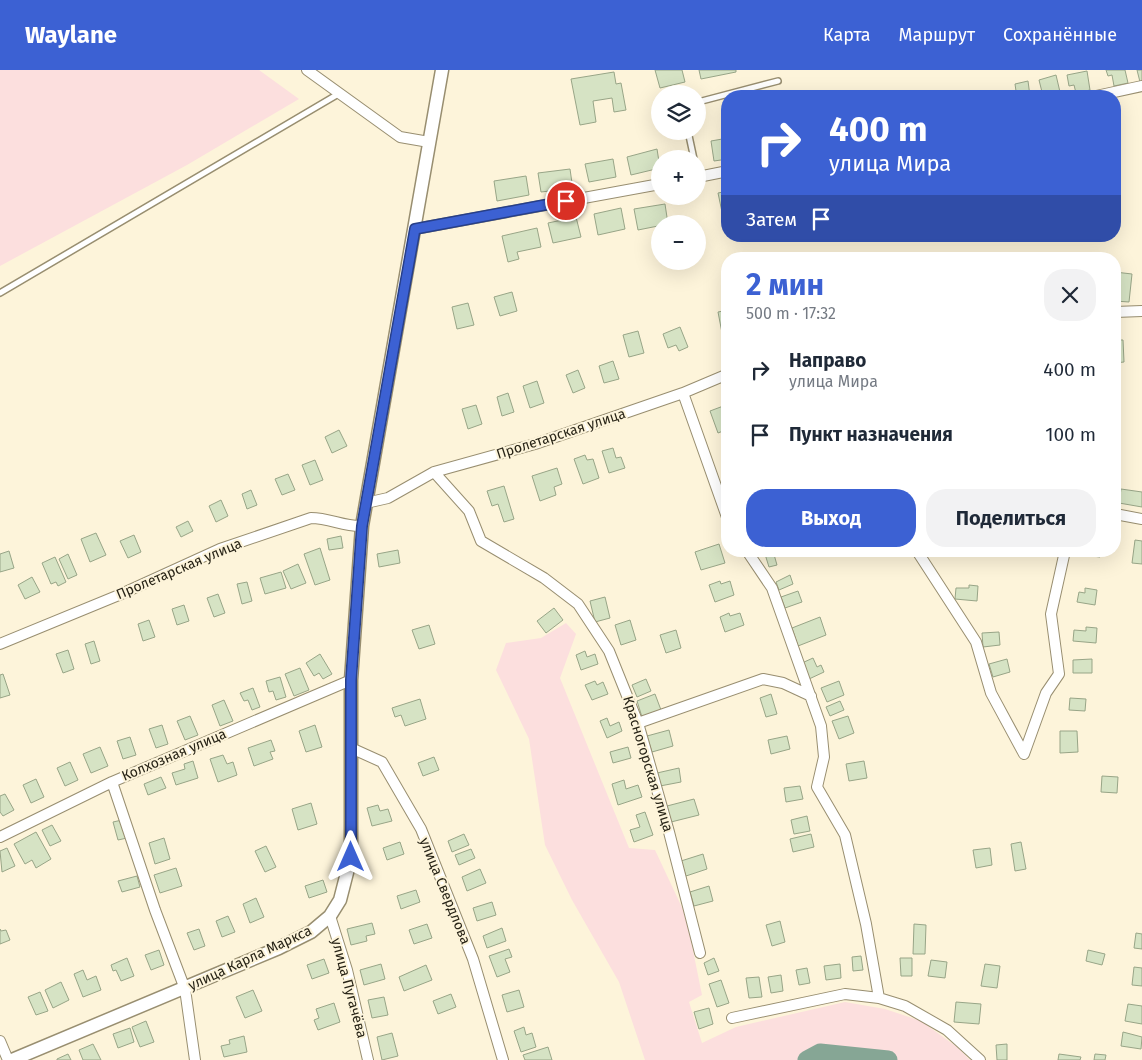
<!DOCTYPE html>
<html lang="ru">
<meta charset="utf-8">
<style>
body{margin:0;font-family:"Fira Sans",sans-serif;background:#f2f2f3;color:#1f2937;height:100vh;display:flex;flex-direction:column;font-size:19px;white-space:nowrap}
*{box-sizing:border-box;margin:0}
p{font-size:16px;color:#747a83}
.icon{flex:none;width:28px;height:28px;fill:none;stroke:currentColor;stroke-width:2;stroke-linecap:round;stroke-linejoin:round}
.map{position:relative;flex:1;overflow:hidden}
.side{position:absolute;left:721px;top:182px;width:400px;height:305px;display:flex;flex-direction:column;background:#fff;border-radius:20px;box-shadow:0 5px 20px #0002}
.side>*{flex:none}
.hud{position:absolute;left:721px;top:20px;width:400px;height:152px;border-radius:20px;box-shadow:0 5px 20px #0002;background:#3c61d3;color:#fff;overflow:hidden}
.buttons{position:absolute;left:651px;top:15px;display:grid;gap:10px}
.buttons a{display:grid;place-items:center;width:55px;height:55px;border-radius:50%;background:#fff;box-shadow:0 5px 20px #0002;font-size:25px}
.pin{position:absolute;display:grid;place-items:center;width:42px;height:42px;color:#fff;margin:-21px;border:2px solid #fff;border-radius:50%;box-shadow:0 1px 5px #0007}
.me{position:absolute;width:55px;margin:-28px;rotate:0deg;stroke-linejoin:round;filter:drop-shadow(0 0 4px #0008)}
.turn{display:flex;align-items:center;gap:18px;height:105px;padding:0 25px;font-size:22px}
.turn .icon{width:65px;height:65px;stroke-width:2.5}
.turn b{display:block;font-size:35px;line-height:42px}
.then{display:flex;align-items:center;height:48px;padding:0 25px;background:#0003;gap:10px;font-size:19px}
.round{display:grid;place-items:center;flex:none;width:52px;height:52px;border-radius:20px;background:#f2f2f3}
.headline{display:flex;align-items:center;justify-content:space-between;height:85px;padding:0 25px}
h1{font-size:30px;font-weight:700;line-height:38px;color:#3c61d3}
.button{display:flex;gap:10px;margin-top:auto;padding:10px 25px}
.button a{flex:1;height:58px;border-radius:20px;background:#3c61d3;color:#fff;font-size:20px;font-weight:700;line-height:58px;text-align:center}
.button a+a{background:#f2f2f3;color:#1f2937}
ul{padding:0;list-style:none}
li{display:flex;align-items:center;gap:15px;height:65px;padding:0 25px}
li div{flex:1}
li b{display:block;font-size:19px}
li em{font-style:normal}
header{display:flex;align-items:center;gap:30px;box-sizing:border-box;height:70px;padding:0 25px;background:#3c61d3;color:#fff}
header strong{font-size:24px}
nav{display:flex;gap:28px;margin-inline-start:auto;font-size:18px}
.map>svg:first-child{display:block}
</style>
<header>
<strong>Waylane</strong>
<nav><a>Карта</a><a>Маршрут</a><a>Сохранённые</a></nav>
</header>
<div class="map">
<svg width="1142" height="990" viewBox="0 0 1142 990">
<rect width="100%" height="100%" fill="#fdf4da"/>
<path fill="#fcdfde" d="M0,0h259l40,29 -112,66 -187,101z
M566,553l10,11 -16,44 69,170 26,2 31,66 16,79 -13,7 13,41 34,-16 109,-25 40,7 36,12 36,26 13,13h-325l-26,-78 -47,-82 -27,-55 -16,-106 -33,-69 10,-27 35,-5z"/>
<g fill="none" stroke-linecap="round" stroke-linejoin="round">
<path stroke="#86a695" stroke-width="19" d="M807,990l13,-7 68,7"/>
</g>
<path fill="#d6e3c4" stroke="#98a587" d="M655,0h27l3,12 -25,6z
M699,0h37v2l-35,7z
M1106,0h19l3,13 -14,3 -2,-11 -4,1z
M1137,0h5v12h-2z
M1087,1l3,19 -14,3 -2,-8 -5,1 -2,-11z
M614,2l2,12 5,-1 5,27 -12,2 -2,-14 -19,3 3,21 -16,3 -9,-46z
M1056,5l4,17 -17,4 -4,-16z
M1028,11l2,15h-17l-1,-5h4l-1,-7z
M728,68v21l-14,2 -3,-20z
M657,79l3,19 -29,7 -4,-18z
M613,89l3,18 -27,5 -4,-18z
M570,99l2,14 -5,1v5l-26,3 -3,-19z
M526,106l3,19 -32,6 -3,-20z
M728,121v20l-6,1 -4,-19z
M665,134l3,20 -30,6 -4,-21z
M621,138l4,21 -27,6 -4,-21z
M576,147l5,20 -28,6 -5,-20z
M537,158l4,19 -24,5 2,7 -11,3 -6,-26z
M1115,202l17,2 -3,28 -14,-1z
M512,222l5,19 -17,5 -6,-19z
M468,233l6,22 -17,4 -5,-22z
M728,240v27l-5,1 -5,-26z
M680,257l8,20 -9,4 -3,-6 -8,3 -5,-14z
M638,261l6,22 -15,4 -6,-22z
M1115,270h8l1,22 -9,1z
M613,291l6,18 -15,4 -5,-17z
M578,300l7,18 -12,5 -7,-18z
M537,311l7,22 -14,5 -7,-22z
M508,323l6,19 -12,4 -5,-19z
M476,335l6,19 -14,5 -6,-20z
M726,335l2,24 -10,4 -8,-22z
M339,360l8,16 -15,7 -7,-16z
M613,378l3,10 5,-1 4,11 -16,5 -7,-22z
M585,385l2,5 6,-1 6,19 -16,6 -9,-25z
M315,390l8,20 -13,5 -8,-20z
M557,398l5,16 -8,3 2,8 -16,6 -8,-25z
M288,404l7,16 -13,5 -7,-16z
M504,416l10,33 -10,3 -6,-18 -6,2 -5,-15z
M1121,419l21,3v15l-23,-4z
M251,420l6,15 -10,4 -5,-15z
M221,430l7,16 -12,6 -7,-16z
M188,451l5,10 -12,6 -5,-10z
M96,463l10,22 -16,7 -9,-23z
M134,465l7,17 -13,6 -8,-17z
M341,466l2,12 -14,2 -2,-11z
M1135,470l7,1v23l-10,-1z
M719,474l6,19 -24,7 -6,-18z
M320,478l10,32 -15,5 -11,-31z
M398,480l2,13 -21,4 -2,-13z
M9,481l5,17 -14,4v-18z
M764,481h9l4,14 -8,2z
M1086,481h14v6l-15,-2z
M68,484l9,21 -9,4 -9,-20z
M55,487l11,25 -8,4 -2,-4 -5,2 -9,-21z
M298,494l8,19 -15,6 -8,-18z
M281,502l5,16 -21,6 -5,-16z
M790,505l3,9 -14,6 -3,-8z
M32,507l8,15 -15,7 -7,-14z
M720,511l1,3 9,-3 4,14 -19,7 -6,-17z
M247,512l5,19 -10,3 -5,-20z
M969,515l9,1 -1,15 -22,-2 1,-11h13z
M1085,518l12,2 -2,15 -18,-3 2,-10 6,1z
M798,521l4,11 -17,6 -4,-11z
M218,524l7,19 -11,4 -7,-19z
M605,527l5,21 -15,4 -5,-21z
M184,535l5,16 -12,4 -5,-16z
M554,538l9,12 -17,13 -9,-12z
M729,543l1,3 10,-3 4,12 -19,7 -5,-15z
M820,547l6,18 -28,11 -6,-18z
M149,550l6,17 -12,4 -5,-17z
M630,550l6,20 -15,5 -6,-20z
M429,555l6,19 -16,5 -7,-19z
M1086,557l11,1 -1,15 -23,-2 1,-11 12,1z
M676,560l5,18 -15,5 -6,-18z
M999,562l1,13 -17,2 -1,-14z
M94,571l6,20 -9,3 -6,-20z
M68,580l6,19 -11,4 -7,-19z
M585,581l2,6 8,-3 3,10 -17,6 -5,-15z
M320,584l12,20 -9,5 -4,-6 -5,3 -8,-13z
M813,588l4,9 4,-2 3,7 -15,7 -7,-16z
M1007,589l3,13 -17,5 -4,-13z
M1092,589v14h-19v-13z
M300,598l9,22 -15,6 -9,-22z
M3,604l7,21 -10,3v-23z
M280,607l6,20 -10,3 -3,-9 -4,1 -3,-11z
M646,609l5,12 -14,6 -5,-12z
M595,611l2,4 6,-3 5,12 -16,6 -7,-15z
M839,611l5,14 -17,7 -6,-14z
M253,618l7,19 -8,3 -4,-10 -4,1 -4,-8z
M655,624l6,16 -19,7 -5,-16z
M771,624l6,20 -11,3 -6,-19z
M1070,628l16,1 -1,12 -16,-1z
M420,629l6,20 -21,7 -4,-11 -6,2 -3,-9z
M224,630l9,21 -13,5 -8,-21z
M840,631l4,9 -14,6 -4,-9z
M190,646l8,19 -13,5 -8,-19z
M848,646l6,17 -15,6 -7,-18z
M607,648l3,8 9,-4 3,9 -15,7 -7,-17z
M162,655l6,19 -12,4 -7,-19z
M315,655l7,22 -16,5 -7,-21z
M669,660l4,16 -21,6 -5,-16z
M1060,661h17l1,21 -18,1z
M787,666l3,13 -19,5 -3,-14z
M130,667l6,18 -13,4 -6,-18z
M271,670l4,11 -5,1 3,7 -19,7 -6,-18z
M100,677l8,19 -17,7 -8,-19z
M628,677l3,11 -18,5 -3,-11z
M223,685l4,9 6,-2 4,13 -19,7 -8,-23z
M434,687l5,13 -16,6 -5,-13z
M193,691l5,17 -22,7 -4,-12 13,-4 -1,-5z
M864,691l3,17 -18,3 -3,-17z
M70,692l8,18 -13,6 -8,-18z
M679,698l2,14 -21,4 -3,-13z
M1102,706l16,1 -1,16 -16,-1z
M161,707l5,11 -18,7 -4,-11z
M36,709l8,18 -13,6 -8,-18z
M624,710l2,9 12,-4 4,12 -24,8 -6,-21z
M800,716l3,13 -17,3 -2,-14z
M5,724l9,16 -11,6 -3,-4v-16z
M694,729l5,16 -28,7 -4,-16z
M311,733l6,21 -19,6 -6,-21z
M378,735l2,6 8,-2 4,12 -20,5 -5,-18z
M645,742l8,23 -19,7 -4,-12 10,-3 -4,-12z
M807,746l3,15 -16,3 -3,-14z
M122,750l5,18 -9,2 -5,-18z
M52,755l9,16 -11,5 -8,-16z
M36,762l15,27 -15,9 -4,-8 -7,4 -11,-20z
M464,764l5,11 -17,7 -4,-11z
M811,764l3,13 -21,5 -3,-13z
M164,768l6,21 -15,5 -6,-21z
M400,772l4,12 -17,6 -4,-12z
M1021,772l5,27 -11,2 -4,-27z
M266,776l10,21 -11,5 -10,-21z
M7,778l8,18 -13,6 -2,-21z
M990,778l2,17 -16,3 -3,-18z
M471,779l4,9 -16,7 -4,-10z
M703,784l4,15 -21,7 -5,-15z
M176,798l6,18 -22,7 -6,-18z
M480,799l6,14 -19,8 -5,-14z
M137,806l3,11 -18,5 -4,-11z
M323,810l4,12 -18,6 -4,-12z
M709,816l4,15 -19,5 -4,-14z
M416,820l4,12 -19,7 -4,-13z
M256,828l8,19 -14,6 -7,-19z
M492,832l4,13 -19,6 -4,-13z
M228,846l7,16 -13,5 -6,-16z
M780,851l5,21 -13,4 -6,-21z
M372,853l3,11 -9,2 1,5 -16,4 -4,-16z
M427,854l5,14 -18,6 -5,-14z
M914,854l12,1 -1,29h-12z
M502,858l4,13 -19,7 -4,-12z
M0,859l1,2 5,-1 4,10 -10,4z
M199,859l6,17 -11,4 -7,-17z
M1136,863l6,1v15l-8,-1z
M509,879l3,8 -7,2 5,13 -13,5 -8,-21z
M159,880l5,15 -13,5 -6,-15z
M1088,880l17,4 -3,11 -16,-4z
M861,886l2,14 -10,1 -1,-14z
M127,888l7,18 -13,5 -5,-11 -3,1 -2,-6z
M714,888l5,13 -11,4 -4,-12z
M900,888h12v18h-11z
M324,889l5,14 -17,6 -5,-14z
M931,890l16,2 -2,16 -17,-2z
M381,894l4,15 -21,6 -4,-15z
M840,894l1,14 -15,2 -2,-14z
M985,894l15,2 -3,22 -16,-2z
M426,895l6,15 -28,11 -5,-14z
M1134,897l8,1v18l-10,-1z
M807,898l3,15 -11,2 -3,-15z
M83,900l4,10 9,-4 5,14 -18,7 -9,-23z
M781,905l2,16 -12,2 -3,-16z
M759,907l3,20 -13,1 -3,-20z
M721,910l8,23 -12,4 -8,-23z
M61,912l8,18 -16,8 -8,-18z
M253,920l9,21 -17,7 -9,-21z
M519,920l5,17 -17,5 -5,-17z
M40,922l8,19 -12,4 -8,-18z
M451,924l5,13 -18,7 -5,-13z
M384,927l4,18 -16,3 -4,-18z
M956,932l25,2 -2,20 -25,-2z
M334,933l6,19 -22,8 -4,-10 5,-2 -3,-9z
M1128,934l14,2v18l-17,-3z
M709,938l4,16 -14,5 -5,-17z
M146,951l8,21 -14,5 -8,-20z
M524,957l2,8 6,-2 4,14 -15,5 -7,-21z
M130,958l4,14 -16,6 -5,-14z
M1123,962l19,5 -1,12 -20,-3z
M392,963l6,23 -16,4 -5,-23z
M244,966l3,16 -23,5 -3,-11 9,-2 -1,-4z
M93,974l8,16h-18l-4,-10z
M1007,974v16h-10l-1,-15z
M548,977l4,13h-27l-2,-5z
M68,984l3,6h-14v-1z
M1059,984l22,3 -1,3h-22z
M1095,984l11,1 -1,5h-11z"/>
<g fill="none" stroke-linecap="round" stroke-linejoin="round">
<g stroke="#988e70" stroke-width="8">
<path id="service" d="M698,32l80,-21
M688,61l6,28
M0,223l340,-200"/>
</g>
<g stroke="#988e70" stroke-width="12">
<path id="minor" d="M307,0l93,67 29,5
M1096,26l46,-10
M698,107l30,-6
M415,159l245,-45
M1115,242l27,-1
M683,323l45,127
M434,402l35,39 12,30 63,37 34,26 31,47 29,72 31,109 31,121
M366,433l22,-5 46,-26 101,-28 148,-51 45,-19
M1115,444l27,5
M747,481l25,37 49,138 3,31 -7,30 28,48 21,89 13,74
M917,481l59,91 15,51 33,61 22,-61 13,-19 -8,-60 14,-63
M0,574l119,-49 101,-46 91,-31c19,0 33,9 51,8
M638,653l125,-44 20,4 28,13
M351,678l31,14 39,67 52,130 30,101
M112,712l43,128 30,79 10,71
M0,767l112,-55 239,-102
M330,846l17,54 21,90
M732,948l113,-24 34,4 26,8 42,24 33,30
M0,971l8,19"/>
</g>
<g stroke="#988e70" stroke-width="15">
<path id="tertiary" d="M12,990l267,-112 32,-16 19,-16 10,-16 11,-43v-177l11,-154 80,-456"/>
</g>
<use href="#service" stroke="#fff" stroke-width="5"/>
<use href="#minor" stroke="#fff" stroke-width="10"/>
<use href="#tertiary" stroke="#fff" stroke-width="12"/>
</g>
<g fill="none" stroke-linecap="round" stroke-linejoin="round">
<g stroke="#273f89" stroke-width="12">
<path id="route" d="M351,787v-177l11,-154 53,-297 151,-28"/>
</g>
<use href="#route" stroke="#3c61d3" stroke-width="9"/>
</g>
<g text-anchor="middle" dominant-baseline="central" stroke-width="4" stroke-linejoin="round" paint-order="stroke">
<g font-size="14" fill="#282417" stroke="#fdf4da">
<text transform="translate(561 364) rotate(-18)">Пролетарская улица</text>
<text transform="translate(179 499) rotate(-23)">Пролетарская улица</text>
<text transform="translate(174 685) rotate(-23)">Колхозная улица</text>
<text transform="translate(648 694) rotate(73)">Красногорская улица</text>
<text transform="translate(445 821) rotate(68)">улица Свердлова</text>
<text transform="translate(250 888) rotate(-25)">улица Карла Маркса</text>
<text transform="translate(349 918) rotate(75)">улица Пугачёва</text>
</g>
</g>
</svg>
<div class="buttons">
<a><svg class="icon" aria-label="layers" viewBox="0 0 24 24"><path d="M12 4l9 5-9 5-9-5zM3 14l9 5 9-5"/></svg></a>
<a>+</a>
<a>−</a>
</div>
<div class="pin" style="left:566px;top:131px;background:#d93025"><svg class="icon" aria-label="arrive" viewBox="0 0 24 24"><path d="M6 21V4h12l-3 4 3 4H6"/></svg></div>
<svg class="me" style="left:351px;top:787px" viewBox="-20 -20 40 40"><path d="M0-17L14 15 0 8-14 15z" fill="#3c61d3" stroke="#fff" stroke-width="4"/></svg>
<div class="hud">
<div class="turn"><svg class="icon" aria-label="right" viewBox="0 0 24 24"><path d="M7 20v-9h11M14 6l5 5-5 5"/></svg><div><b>400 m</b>улица Мира</div></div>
<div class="then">Затем<svg class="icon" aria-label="arrive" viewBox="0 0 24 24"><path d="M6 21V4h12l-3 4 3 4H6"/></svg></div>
</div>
<section class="side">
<div class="headline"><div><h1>2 мин</h1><p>500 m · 17:32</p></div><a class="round"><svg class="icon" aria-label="close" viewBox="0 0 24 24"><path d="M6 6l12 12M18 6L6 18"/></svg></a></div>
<ul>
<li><svg class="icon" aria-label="right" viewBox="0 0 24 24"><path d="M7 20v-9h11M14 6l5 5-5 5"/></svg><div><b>Направо</b><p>улица Мира</p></div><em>400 m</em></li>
<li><svg class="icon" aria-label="arrive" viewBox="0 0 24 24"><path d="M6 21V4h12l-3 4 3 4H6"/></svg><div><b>Пункт назначения</b></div><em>100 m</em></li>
</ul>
<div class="button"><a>Выход</a><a>Поделиться</a></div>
</section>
</div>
